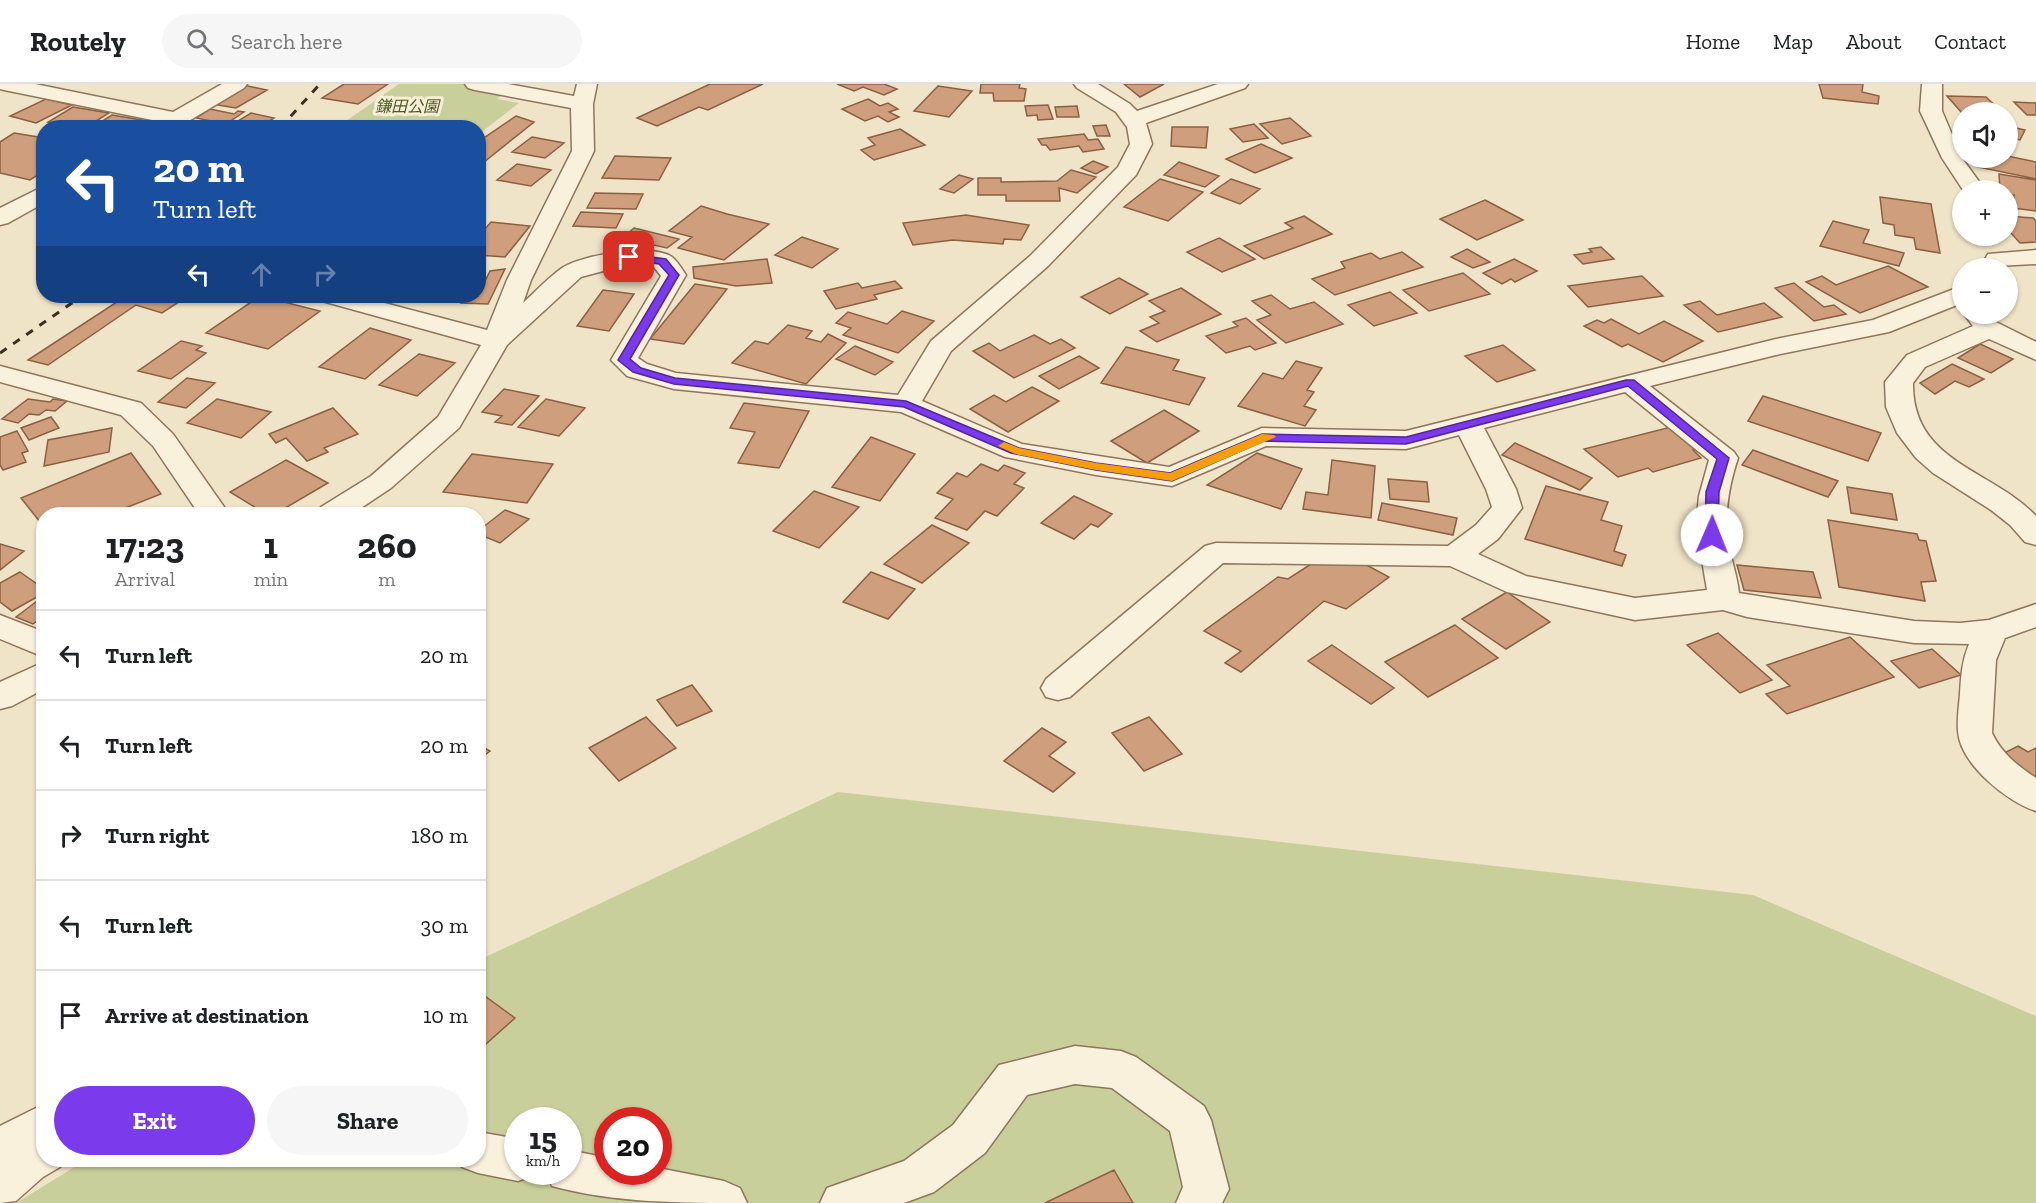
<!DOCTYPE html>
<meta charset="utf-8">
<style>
body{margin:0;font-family:"Zilla Slab","Noto Sans JP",serif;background:#f6f6f6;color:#202124;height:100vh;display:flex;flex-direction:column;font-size:22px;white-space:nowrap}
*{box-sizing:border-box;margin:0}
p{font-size:20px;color:#757577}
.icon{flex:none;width:33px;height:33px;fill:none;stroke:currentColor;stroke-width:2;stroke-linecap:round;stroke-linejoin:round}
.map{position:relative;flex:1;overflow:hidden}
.details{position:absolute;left:36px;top:423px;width:450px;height:660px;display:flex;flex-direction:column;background:#fff;border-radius:24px;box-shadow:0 2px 4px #0004}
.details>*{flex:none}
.guide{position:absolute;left:36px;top:36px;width:450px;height:183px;border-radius:24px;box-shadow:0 2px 4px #0004;background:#1a4fa0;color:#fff;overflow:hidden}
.fabs{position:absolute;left:1952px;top:18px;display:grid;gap:12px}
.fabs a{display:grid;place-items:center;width:66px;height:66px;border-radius:50%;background:#fff;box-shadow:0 2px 4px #0004;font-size:30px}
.speed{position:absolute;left:504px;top:1023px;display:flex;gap:12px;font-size:30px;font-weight:700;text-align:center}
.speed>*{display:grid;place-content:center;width:78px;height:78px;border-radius:50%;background:#fff;box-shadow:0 2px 4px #0004;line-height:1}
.speed small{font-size:15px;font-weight:400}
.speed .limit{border:9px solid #d22;background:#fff;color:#111}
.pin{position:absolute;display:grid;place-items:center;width:51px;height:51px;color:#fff;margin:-26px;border-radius:12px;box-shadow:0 3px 9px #0006}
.me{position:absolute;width:66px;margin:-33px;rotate:1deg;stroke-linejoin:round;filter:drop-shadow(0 0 4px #0008)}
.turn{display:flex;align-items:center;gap:21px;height:126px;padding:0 18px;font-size:27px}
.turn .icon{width:78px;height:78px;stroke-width:2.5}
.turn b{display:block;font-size:42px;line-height:51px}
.lanes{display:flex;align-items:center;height:57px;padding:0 18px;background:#0003;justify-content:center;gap:30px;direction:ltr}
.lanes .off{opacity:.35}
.eta{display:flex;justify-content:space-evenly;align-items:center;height:102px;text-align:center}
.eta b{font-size:36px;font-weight:700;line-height:42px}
.primary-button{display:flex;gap:12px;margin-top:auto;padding:12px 18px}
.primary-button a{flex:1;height:69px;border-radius:36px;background:#7c3aed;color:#fff;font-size:24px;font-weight:700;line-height:69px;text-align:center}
.primary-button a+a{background:#f6f6f6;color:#202124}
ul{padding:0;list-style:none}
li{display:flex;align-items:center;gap:18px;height:90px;padding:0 18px;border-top:2px solid #e0e0e0}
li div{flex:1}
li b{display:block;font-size:22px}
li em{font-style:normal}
header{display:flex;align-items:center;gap:36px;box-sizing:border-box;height:84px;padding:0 30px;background:#fff;border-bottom:2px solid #e0e0e0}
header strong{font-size:28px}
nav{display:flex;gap:33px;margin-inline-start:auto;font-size:21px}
.search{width:420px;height:54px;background:#f6f6f6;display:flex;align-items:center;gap:15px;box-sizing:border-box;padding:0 21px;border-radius:33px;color:#757577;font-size:22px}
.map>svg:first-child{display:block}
</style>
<header>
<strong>Routely</strong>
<div class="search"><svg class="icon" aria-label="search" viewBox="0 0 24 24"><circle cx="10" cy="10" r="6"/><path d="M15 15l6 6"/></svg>Search here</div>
<nav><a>Home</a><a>Map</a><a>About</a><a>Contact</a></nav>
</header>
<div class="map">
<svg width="2036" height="1119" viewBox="0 0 2036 1119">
<rect width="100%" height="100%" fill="#f0e4c8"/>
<path fill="#c9cf9b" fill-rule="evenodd" d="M399,0h94l19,3 -15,12 22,4 -40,31 -1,-6h-142z
M838,708l915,103 283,121v187h-2020l70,-43h392l1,-200zM518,1036h50v52h-50zM608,1036h50v52h-50z"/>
<path fill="#cf9f7d" stroke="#8d5f41" stroke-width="1.5" d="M344,0h44l-30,20 -36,-6z
M710,0h53l-55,26 -9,-3 -42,19 -20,-8z
M837,0h47l13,5 -13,6 -21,-8 -9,4z
M981,0h39l-1,4 7,1 -2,12h-30l-1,-8h-13z
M1124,0h40l-24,13z
M1819,0h44l-1,8 17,4 -1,8 -55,-6z
M243,1l24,5 -31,18 -24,-4z
M938,2l34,5 -23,26 -35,-6z
M1947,12l39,1 16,15 -40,1z
M46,15l26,6 -36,18 -26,-7z
M868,15l12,7 8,-3 10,6 -9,3 10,5 -11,5 -10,-6 -13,5 -23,-12z
M2014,18l22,1v12h-9z
M1048,21l5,14 -15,1 -1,-5 -10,1 -2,-10z
M1077,22l2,11h-22l-2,-10z
M73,23l36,6 -24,15 -37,-6z
M210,25l24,5 4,-3 6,1 -18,12 -30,-6z
M251,29l23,5 -16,10 -25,-4z
M112,31l36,6 -10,7h-47z
M516,32l18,6 -50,40h-6v-20z
M1290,34l21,18 -29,8 -22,-20z
M1254,40l14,14 -25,4 -13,-13z
M1106,41l4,11h-13l-4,-10z
M2007,42l18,4 -5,10 -13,-3z
M1172,43h36l-2,21 -35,-2z
M900,45l25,16 -51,15 -13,-10 14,-5 -7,-7z
M14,49l30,5v33l-14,9 -30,-7v-31z
M1084,50l4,6 10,-1 6,10 -21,3 -4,-6 -29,4 -4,-5h-4l-4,-6z
M532,53l32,6 -19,15 -33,-6z
M1261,60l31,14 -37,15 -29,-14z
M615,72l56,2 -12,22 -57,-2z
M2007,72l29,6v17l-58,-12 2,-9z
M1093,77l15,6 -12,7 -15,-6z
M1179,78l40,14 -14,11 -41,-12z
M517,80l34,6 -20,16 -34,-6z
M1071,86l25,7 -19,16 -18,-5 1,13h-54v-6h-28v-17h23v4l56,-1z
M1999,90l37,6v31l-23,-3 1,-13 -7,-1v-4h-7z
M959,91l14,4 -19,14 -14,-4z
M1160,95l43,13 -35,29 -44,-14z
M1231,95l29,10 -20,15 -29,-11z
M595,109l48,1 -7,15 -49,-1z
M1880,113l51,7 9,49 -24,-4 -2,-11 -19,-3 -1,-10 -11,-2z
M1485,116l38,20 -46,20 -37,-21z
M701,122l26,8 42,10 -45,36 -46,-12 14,-11 -23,-6z
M581,128l42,2 -7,14 -43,-2z
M966,131l63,10 -8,15 -17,-1 -1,5 -50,-4 -40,5 -10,-22z
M1304,132l28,18 -68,25 -20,-13 49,-18 -8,-5z
M2007,132l26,2 3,3v21l-16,1 -10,-11z
M1833,137l36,9 -6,13 41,10 -5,13 -79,-20z
M491,138l39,4 -25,31 -27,-2v-18z
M634,144l45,11 -12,9 -27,-6 -7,6 -18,-4z
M802,153l36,12 -26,19 -37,-13z
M1219,154l36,21 -33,13 -35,-20z
M1601,163l13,12 -31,5 -9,-9 18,-3 -3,-3z
M1467,165l23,13 -17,6 -22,-11z
M1402,168l21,15 -88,28 -23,-16 33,-11 -4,-6 30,-9 9,6z
M767,175l5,24 -36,3 -42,-8 -1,-11z
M1514,175l23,12 -22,11 -4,-3 -9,5 -19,-11z
M1888,182l40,21 -68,26 -54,-31 16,-6 14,9z
M505,185l-17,35 -27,-1 4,-7h13v-15h7l5,-10z
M1463,189l27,21 -61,17 -26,-21z
M1642,192l21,20 -75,11 -20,-21z
M1119,194l29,16 -38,20 -29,-17z
M895,197l7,7 -28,7 3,4 -41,10 -12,-18 34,-8 4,5z
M1794,199l30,24 10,-2 12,9 -32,7 -39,-33z
M695,200l32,5 -43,55 -34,-5z
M1181,204l40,26 -64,28 -17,-11 19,-8 -9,-6 15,-6 -16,-10z
M603,206l31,4 -25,37 -32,-5z
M1390,208l27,21 -43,13 -26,-21z
M1271,211l19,14 24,-7 29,22 -57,19 -29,-23 14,-5 -19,-14z
M126,212h62l-26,17 -26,-8 -88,60 -20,-5z
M260,212l60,15 -52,38 -62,-16z
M1700,217l17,14 47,-12 18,14 -64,15 -34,-27z
M902,227l32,10 -36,32 -55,-18 8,-7 -15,-5 12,-11 39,12z
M1246,234l30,25 -21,7 -5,-4 -24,7 -20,-17 32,-10 -5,-4z
M1611,235l28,15 25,-13 39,20 -40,21 -35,-18 -6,3 -38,-21 13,-6 7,3z
M788,241l24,6 -6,7 15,4 7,-8 18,9 -40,41 -74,-21 23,-22 13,3z
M370,244l41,12 -46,39 -46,-12z
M1034,251l16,9 11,-5 14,9 -61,30 -41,-27 16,-8 11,8z
M181,257l21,5 -6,4 10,3 -35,26 -33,-8z
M1980,260l33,15 -22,14 -33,-15z
M1503,261l32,25 -38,12 -32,-26z
M855,262l38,16 -18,13 -39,-16z
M1126,263l53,13 -6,10 32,8 -16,27 -88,-22z
M419,270l36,9 -38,33 -38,-11z
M1079,272l20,12 -40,21 -20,-13z
M1296,277l26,7 -15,22 7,2 -10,14 12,4 -11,16 -67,-20 25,-33 20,6z
M1952,280l32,15 -15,8 -14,-6 -20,13 -15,-11z
M187,294l28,5 -29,25 -28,-6z
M1032,303l27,14 -51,31 -38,-23 24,-14 12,7z
M504,305l35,7 -27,29 -17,-3 7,-6 -20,-4z
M1763,312l118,37 -13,28 -120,-40z
M28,315l22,3 3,-3 14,2 -12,10 -9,-1 -7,5 -10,-1 -11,9 -16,-4z
M217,315l54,13 -30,26 -54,-15z
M546,315l39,9 -26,28 -41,-9z
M744,319l65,8 -30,57 -41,-5 17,-31 -25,-4z
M333,324l25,26 -34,14 4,4 -21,9 -21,-23 -10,5 -7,-9z
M1164,326l35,21 -52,32 -36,-22z
M51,333l8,11 -30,12 -8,-12z
M1671,343l30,23h-8l8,8 -48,14 -5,-4 -30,9 -34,-28z
M112,344l-3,24 -65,14 4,-26z
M17,347l11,20 -6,2 4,9 -23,8 -3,-5v-28z
M871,353l44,17 -35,47 -48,-14z
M1515,359l77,35 -12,12 -78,-35z
M1753,366l85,31 -10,16 -86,-32z
M131,369l30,41 -51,20h-66v13l-23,-29z
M1257,369l45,16 -21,40 -74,-24z
M472,370l81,10 -26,39 -84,-11z
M286,376l42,23 -53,31h-9l-36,-22z
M1332,376l43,6 -4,52 -68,-9 3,-17 22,3z
M981,380l17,7 6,-6 21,8 -11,11 10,4 -27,28 -12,-5 -18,19 -32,-12 18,-19 -16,-6 20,-20 10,4z
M1388,395l39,3 2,20 -39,-3z
M1546,402l62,16 -7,18 21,6 -8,25 12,4 -4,11 -97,-27z
M1847,403l45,7 5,26 -46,-7z
M814,407l45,16 -40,41 -46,-17z
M1074,412l38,18 -14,13 -7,-3 -17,15 -33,-16z
M1382,419l75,15 -4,17 -75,-15z
M505,426l24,9 -29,24 -22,-9v-3z
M1828,436l89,14 2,6 7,1 10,40 -15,1 4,19 -86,-14z
M932,441l37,18 -47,40 -38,-19z
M0,460l24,7 -24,19z
M1361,478l28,15 -43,32 -22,-8 -83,71 -16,-9 16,-12 -37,-20 74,-54 10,2 23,-15z
M1737,481l76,7 8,26 -77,-8z
M20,488l24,17v4l-32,18 -12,-9v-19z
M871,488l44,17 -27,30 -45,-17z
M1507,508l43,30 -44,27 -44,-30z
M41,514l3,1v17l-11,8 -17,-7z
M1455,541l43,33 -70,39 -43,-35z
M1718,549l54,47 -32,13 -53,-48z
M1850,553l44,40 -107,37 -21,-20 24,-8 -23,-21z
M1332,561l62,43 -23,16 -63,-43z
M1932,565l29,26 -42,13 -28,-27z
M692,601l20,26 -35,15 -20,-26z
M646,633l30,31 -57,33 -30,-33z
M1149,633l33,37 -38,17 -32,-38z
M1042,644l24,14 -17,14 26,17 -22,19 -49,-31z
M478,660l12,7 -12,9z
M2018,662l10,6 8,-4v31l-34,-25z
M478,907l37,27 -37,33z
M1114,1086l19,33h-88z"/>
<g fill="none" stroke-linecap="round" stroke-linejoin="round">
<g stroke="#8d765c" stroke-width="3">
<path id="minor" d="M0,0h35l138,28 49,-28h25l-3,4 -67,40h-26l6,-7 -153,-31 -4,-1z
M465,0h43l66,12 3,-12h20l-4,20 1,47 -63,129 -8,23c13,-12 25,-25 39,-35 19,-13 90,-25 110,-11 5,4 10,12 14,18l-48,83 9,6 29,9 222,22 33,-54 99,-85 88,-89 12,-23 -3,-17 -11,-15 -39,-24 -3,-4h24l32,20 7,7 81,-27h30l-3,4 -99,35 6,21 -16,31 -88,91 -97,85 -29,50 100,43 147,23 93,-39 144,3 370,-92 97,-19 89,-34v17l-73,29 -113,23 -126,31 84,66 4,6c-9,27 -14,55 -10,84 3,17 9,33 11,51l175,28 46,2 29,-3 47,-16v23l-31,11 -9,22 -4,73c10,21 26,33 44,45v33c-29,-9 -76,-47 -78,-80 -1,-12 1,-25 2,-37 1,-18 2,-33 9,-50l-55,-1 -167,-26 -24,-7 -88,10 -128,-28 -57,-26 -227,-3 -153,134 -12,3 -12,-3 -5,-9 5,-9 159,-133 11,-3 232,3 28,-21 16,-18 -6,-18 -27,-54 -53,14 -140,-3 -94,40 -76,-11 -91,-18 -104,-45 -227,-23 -47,-13 -16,-16 50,-84 -7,-9 -25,-3 -48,13 -74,68 -48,83 -68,60 -39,26h-35l4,-7 50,-31 67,-59 43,-72 -159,-44 -3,-5h39l129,34 20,-50 65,-129 -1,-43 -96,-18 -7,-2zM1625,308l84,68 -10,36 -3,29 11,65 -72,8 -109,-22 -48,-22 20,-15 24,-31 -6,-19 -32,-61z
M1922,0h20v27l20,47 23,32h-22l-21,-32 -22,-47z
M44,102v17l-36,20 -8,2v-17z
M2036,166v14l-39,2 -9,-2 -3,-5 3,-5z
M1964,230h26l6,8 40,20v18l-47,-21 -64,28 -12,16c-1,80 79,86 123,133v29l-11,-3 -15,-17 -19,-15 -58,-37 -17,-15 -19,-25 -11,-26 -1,-25 22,-27 66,-29z
M0,282l141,37 32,31 56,80h-30l-46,-68 -32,-31 -121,-33z
M0,531l44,17v25l-44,-18z
M44,578v27l-32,17 -12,3v-27z
M1075,962l46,5 15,6 68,49 7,14 18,69 -7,14h-46l7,-16 -13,-56 -58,-43 -37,-4 -48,11 -42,58 -51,39 -30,11h-84l7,-15 77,-27 49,-36 46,-60z
M44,1020v56h19l-3,7 -17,10 -27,24 -16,2v-77z
M478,1048l40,7v33h17l-1,3 -16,6 -40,-8 -16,-6 -3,-7h19z
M568,1066l40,8v14h50v-4l66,13 16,7 7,15c-65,0 -133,0 -195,-17l-6,-14h22z"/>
</g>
<use href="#minor" fill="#faf1dc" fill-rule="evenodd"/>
<path stroke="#3d2e20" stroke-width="3" stroke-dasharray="8 8" stroke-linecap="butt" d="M280,44l40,-44
M0,269l82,-57"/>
</g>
<path fill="#7c3aed" stroke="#51269a" stroke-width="1.5" d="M629,170l37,5 13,16 -49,84 11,9 34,10 231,23 113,47 77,15 74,10 92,-39 144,3 220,-57h8l95,78 -10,34 -1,43 -6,4 -7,-4 1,-43 11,-33 -89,-73 -222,58 -142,-3 -92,40 -76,-11 -85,-17 -107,-46 -230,-23 -41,-12 -15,-12 51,-85 -10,-11 -34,-5v-4z"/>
<path fill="#f59e0b" d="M1262,350l12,1 2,2 -104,44 -76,-11 -81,-16 -17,-8 6,-4 15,6 77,15 74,10z"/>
<g text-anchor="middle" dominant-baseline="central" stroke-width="6" stroke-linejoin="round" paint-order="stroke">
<g font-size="16" font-style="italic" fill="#4d5a26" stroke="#f7eed8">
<text x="407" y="22">鎌田公園</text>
</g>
</g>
</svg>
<div class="fabs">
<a><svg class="icon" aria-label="sound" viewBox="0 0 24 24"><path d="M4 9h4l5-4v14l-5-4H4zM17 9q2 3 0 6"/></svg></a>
<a>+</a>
<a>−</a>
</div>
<div class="speed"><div>15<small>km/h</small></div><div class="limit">20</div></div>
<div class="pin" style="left:629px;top:173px;background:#d93025"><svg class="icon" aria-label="arrive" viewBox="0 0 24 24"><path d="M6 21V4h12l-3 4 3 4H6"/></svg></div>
<svg class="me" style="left:1712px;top:451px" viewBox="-20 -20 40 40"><circle r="19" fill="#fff"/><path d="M0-13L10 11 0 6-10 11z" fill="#7c3aed"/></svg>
<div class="guide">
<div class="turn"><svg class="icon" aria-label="left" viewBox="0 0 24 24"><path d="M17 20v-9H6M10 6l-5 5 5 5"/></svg><div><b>20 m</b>Turn left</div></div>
<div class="lanes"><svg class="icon" aria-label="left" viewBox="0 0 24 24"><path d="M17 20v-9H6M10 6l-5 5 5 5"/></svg><svg class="icon off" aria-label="ahead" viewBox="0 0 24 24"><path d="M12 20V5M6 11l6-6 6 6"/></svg><svg class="icon off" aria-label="right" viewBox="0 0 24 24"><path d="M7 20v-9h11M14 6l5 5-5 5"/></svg></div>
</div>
<section class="details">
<div class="eta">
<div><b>17:23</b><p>Arrival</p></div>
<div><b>1</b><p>min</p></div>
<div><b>260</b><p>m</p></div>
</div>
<ul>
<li><svg class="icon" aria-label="left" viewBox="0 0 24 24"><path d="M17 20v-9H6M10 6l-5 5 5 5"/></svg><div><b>Turn left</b></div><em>20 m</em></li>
<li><svg class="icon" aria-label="left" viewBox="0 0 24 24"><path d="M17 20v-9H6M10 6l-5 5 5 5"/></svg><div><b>Turn left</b></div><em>20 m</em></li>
<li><svg class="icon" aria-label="right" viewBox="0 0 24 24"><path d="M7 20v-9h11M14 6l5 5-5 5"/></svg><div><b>Turn right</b></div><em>180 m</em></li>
<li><svg class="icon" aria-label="left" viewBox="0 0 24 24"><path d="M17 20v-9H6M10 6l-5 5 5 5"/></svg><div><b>Turn left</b></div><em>30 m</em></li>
<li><svg class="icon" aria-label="arrive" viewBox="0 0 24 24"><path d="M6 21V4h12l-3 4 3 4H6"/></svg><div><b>Arrive at destination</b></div><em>10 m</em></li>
</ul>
<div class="primary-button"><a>Exit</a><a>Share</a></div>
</section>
</div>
